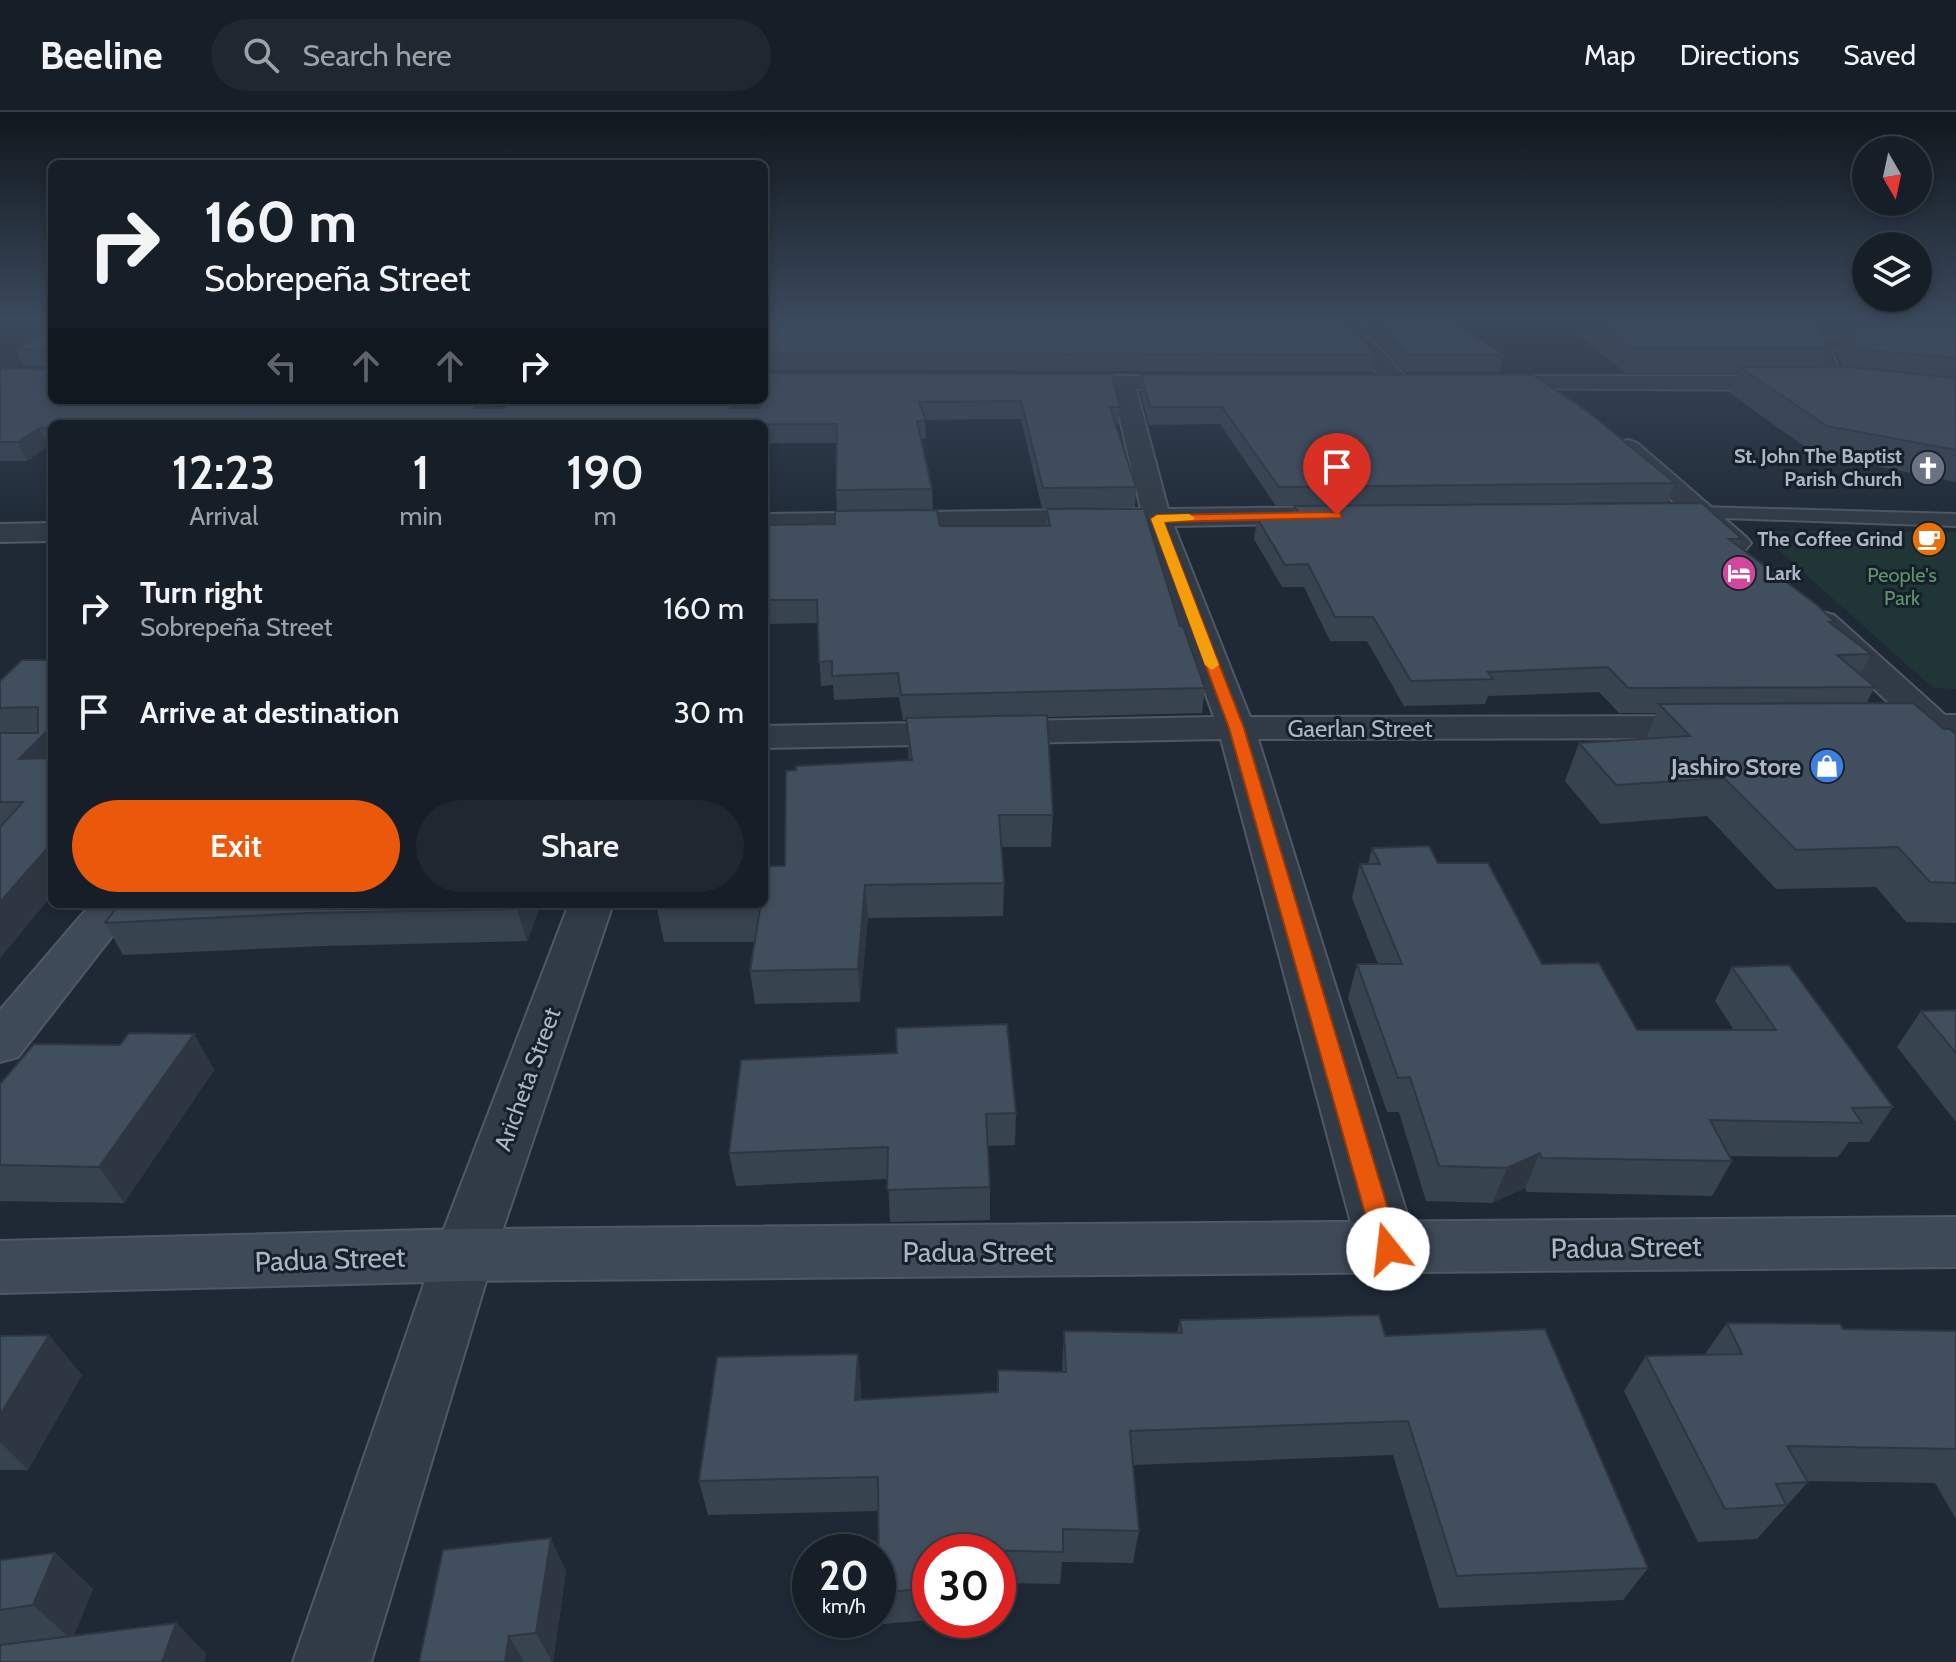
<!DOCTYPE html>
<meta charset="utf-8">
<style>
body{margin:0;font-family:Cabin,sans-serif;background:#1f2730;color:#f1f3f6;height:100vh;display:flex;flex-direction:column;font-size:30px;white-space:nowrap}
*{box-sizing:border-box;margin:0}
p{font-size:26px;color:#9ea2a8}
.icon{flex:none;width:44px;height:44px;fill:none;stroke:currentColor;stroke-width:2;stroke-linecap:round;stroke-linejoin:round}
.map{position:relative;flex:1;overflow:hidden}
.sheet{position:absolute;left:48px;top:308px;width:720px;height:488px;display:flex;flex-direction:column;background:#161f28;border-radius:12px;box-shadow:0 4px 12px #0003,0 0 0 2px #353d45}
.sheet>*{flex:none}
.banner{position:absolute;left:48px;top:48px;width:720px;height:244px;border-radius:12px;box-shadow:0 4px 12px #0003,0 0 0 2px #353d45;background:#161f28;color:#f1f3f6;overflow:hidden}
.needle{width:52px;rotate:171deg}
.controls{position:absolute;left:1852px;top:24px;display:grid;gap:16px}
.controls a{display:grid;place-items:center;width:80px;height:80px;border-radius:50%;background:#161f28;box-shadow:0 4px 12px #0003,0 0 0 2px #353d45;font-size:40px}
.speed{position:absolute;left:792px;top:1422px;display:flex;gap:16px;font-size:40px;font-weight:700;text-align:center}
.speed>*{display:grid;place-content:center;width:104px;height:104px;border-radius:50%;background:#161f28;box-shadow:0 4px 12px #0003,0 0 0 2px #353d45;line-height:1}
.speed small{font-size:20px;font-weight:400}
.speed .limit{border:12px solid #d22;background:#fff;color:#111}
.pin{position:absolute;display:grid;place-items:center;width:68px;height:68px;color:#fff;margin:-82px -34px;border-radius:50% 50% 50% 0;rotate:-45deg;box-shadow:0 0 8px #0007}
.pin .icon{rotate:45deg}
.me{position:absolute;width:88px;margin:-44px;rotate:344deg;stroke-linejoin:round;filter:drop-shadow(0 0 6px #0008)}
.turn{display:flex;align-items:center;gap:28px;height:168px;padding:0 24px;font-size:36px}
.turn .icon{width:104px;height:104px;stroke-width:2.5}
.turn b{display:block;font-size:56px;line-height:68px}
.lanes{display:flex;align-items:center;height:76px;padding:0 24px;background:#0003;justify-content:center;gap:40px;direction:ltr}
.lanes .off{opacity:.35}
.eta{display:flex;justify-content:space-evenly;align-items:center;height:136px;text-align:center}
.eta b{font-size:48px;font-weight:600;line-height:56px}
.action{display:flex;gap:16px;margin-top:auto;padding:16px 24px}
.action a{flex:1;height:92px;border-radius:48px;background:#ea580c;color:#fff;font-size:32px;font-weight:600;line-height:92px;text-align:center}
.action a+a{background:#1f2730;color:#f1f3f6}
ul{padding:0;list-style:none}
li{display:flex;align-items:center;gap:24px;height:104px;padding:0 24px}
li div{flex:1}
li b{display:block;font-size:30px}
li em{font-style:normal}
header{display:flex;align-items:center;gap:48px;box-sizing:border-box;height:112px;padding:0 40px;background:#161f28;border-bottom:2px solid #353d45}
header strong{font-size:38px}
nav{display:flex;gap:44px;margin-inline-start:auto;font-size:28px}
.search{width:560px;height:72px;background:#1f2730;display:flex;align-items:center;gap:20px;box-sizing:border-box;padding:0 28px;border-radius:44px;color:#9ea2a8;font-size:30px}
.map>svg:first-child{display:block}
</style>
<header>
<strong>Beeline</strong>
<div class="search"><svg class="icon" aria-label="search" viewBox="0 0 24 24"><circle cx="10" cy="10" r="6"/><path d="M15 15l6 6"/></svg>Search here</div>
<nav><a>Map</a><a>Directions</a><a>Saved</a></nav>
</header>
<div class="map">
<svg width="1956" height="1550" viewBox="0 0 1956 1550">
<rect width="100%" height="100%" fill="#1e2935"/>
<path fill="#203536" d="M1757,419l199,1v157l-23,-1z"/>
<g fill="none" stroke-linecap="round" stroke-linejoin="round">
<g stroke="#4f5864" stroke-width="4">
<path id="lane" d="M1702,395l254,7v12l-261,-9 -2,-4 2,-4z"/>
</g>
<g stroke="#4f5864" stroke-width="4">
<path id="street" d="M1329,206h21l56,59 3,5 -3,5h-16z
M1897,222h59v12l-125,4 7,18 12,15 -11,7c-19,-5 -25,-29 -30,-45l10,-6z
M1055,263l151,2 3,5 -3,5 -8,2h-62l32,120 184,-2 10,2 4,6 -4,6 -10,2 -178,3 76,191 460,-1 13,3 6,8 -6,8 -13,3 -452,1 160,510 -9,18 -21,7 -21,-7 -9,-18 -137,-510 -457,9v-22l450,-9 -69,-191 -381,4v-16l377,-5 -28,-120 -66,-2 -3,-5 3,-5z
M1487,264h307l11,7 -11,7 -315,-2 -3,-5z
M764,284l2,4 -7,24h-24l9,-24h20z
M1628,328l9,3 109,94 5,6 -5,6 -10,3 -10,-3 -107,-96 -4,-5 4,-5z
M52,411v18l-52,1v-18z
M1822,500l12,3 111,100h11v28c-12,4 -21,3 -30,-6h-44l-13,-3 -6,-8 6,-8 33,-3 -92,-86 -4,-7 4,-7z
M569,792h44l-119,351 -123,407h-78l141,-407z"/>
</g>
<g stroke="#4f5864" stroke-width="4">
<path id="secondary" d="M91,792h46l-119,153 -18,5v-52z
M1956,1105v50l-1492,14 -464,12v-52l464,-12z"/>
</g>
<use href="#lane" fill="#313b46" fill-rule="evenodd"/>
<use href="#street" fill="#313b46" fill-rule="evenodd"/>
<use href="#secondary" fill="#3f4a59" fill-rule="evenodd"/>
</g>
<path fill="#384350" fill-rule="evenodd" d="M764,206l612,37 -3,17 -609,-2z
M1353,206h93l58,37 -5,17h-94z
M1579,206h377v164l-141,-28 -85,-61 8,-20h-113l-50,-41zM1843,223l-7,18 8,14h-24l8,-19 -5,-11z
M49,221l442,75 250,-8 -2,8h20l5,-8v-27l356,34 -2,18h-2l20,62 -1,20 -93,1 -21,-89 -96,1 1,19h-5l11,50 1,20 -96,1 -1,-20 1,-47h-73v-19h-712v22h-4l-21,15h-27v-93l44,1 3,-2 -24,-2 -7,-16z
M1141,262l534,109 -7,19 -392,4 -56,-82 -71,1 -9,-34z
M1294,394l448,33 -3,7 96,76 -2,3 38,29 -11,21 15,12 -9,17 90,30v189l-50,-1 -30,-35 -100,2 -69,-73 -106,8 -36,-43 14,-38 67,-4 10,-26h-37l-20,-21 -111,4 -3,8 -81,2 -37,-65h-37l-26,-54h-22l-28,-48 3,-21 35,-1z
M1047,397l133,117 25,62 -3,25 -155,4 6,98 -2,32h-50l3,36 -1,33 -135,2 -8,84 -105,2 -5,-33 5,-29h-91l-7,-33 128,-43 124,-106 -3,-40h-3l-4,-23 -65,3 -1,-15 -12,1 -4,-63 -53,1v-99l282,1z
M52,548v235l-52,63v-277z
M1372,736l66,15 104,101 95,66h97l-19,-29 17,-34 161,140 -24,35h-20l-11,15 -109,-1 3,5 -20,35 -185,-4 -2,-4 -33,15 -66,-2 -27,-89h-12l-39,-114 9,-34h21l-26,-66 8,-34h8z
M119,792h422l-14,37 -204,5 -200,9 -18,-32z
M1956,898v112l-59,-75 24,-36z
M194,922l20,36 -90,133 -124,-2v-117l120,-39z
M741,948l275,53 -1,32 -27,1 2,41v33l-100,2 -2,-43 -152,7 -7,-33z
M1180,1208l205,16 263,232 -25,32 -184,8 -46,-153 -260,10 6,66 -6,32 -71,-1 -2,22 -62,-1v-31h-68v68l-47,4 -4,-31 -1,-82 -170,4 -9,-34 159,-127 3,35v10l137,-7 64,-20 2,-41 113,2z
M1727,1211l116,6 113,2v188l-21,-36 -128,-2 1,1 -51,57 -59,3 -74,-151 22,-35 59,-2z
M0,1224l82,39 -54,95h-28z
M55,1441l38,36 -19,46 102,-12 30,31 -2,8h-204v-102z
M566,1459l-13,91h-134z"/>
<path fill="#2e3741" d="M1819,206h84l-6,13 -51,-2 -3,6 -31,3 4,-16z
M479,288h18l-17,22 -5,-18z
M733,288h8l-8,24 -3,-16z
M39,316l9,18 -21,15 -9,-19z
M52,614v46l-33,-13z
M52,731v52l-52,63v-56z
M865,773l3,33 -8,84 -2,-33z
M519,792h22l-14,37 -10,-32z
M194,922l20,36 -90,133 -25,-36z
M1540,1041l-15,35 -33,15 15,-35z
M49,1223l33,40 -54,95 -28,-28v-27z
M858,1242l3,35 -2,45 -4,-34z
M551,1426l15,33 -13,91h-1l-16,-29z
M55,1441l38,36 -21,51 -39,-35z
M176,1511l30,31 -2,8h-42z
M509,1524l15,26h-19z"/>
<path fill="#414e5d" stroke="#2e3741" stroke-width="2" d="M764,206h579l33,37 -612,-2z
M1371,206h75l58,37h-95z
M1595,206h224l-3,4 12,26h-196z
M1956,213v33l-98,-9 -12,-20z
M49,221h3v67h427l-4,4v4h29l6,-8h223l-3,8h29l3,-8h2v-7l3,-10 -3,-6v-4l348,1 8,33h-10l26,80 -93,1 -22,-87 -102,1 7,18 -9,1 15,68 -96,1 1,-66h-785v4h-13l-21,14h-18v-74l44,1 3,-3v-16l-31,-1z
M1740,255h110l106,11v72l-129,-24z
M1141,262l392,1 54,36 88,72 -396,4 -57,-80h-72z
M1702,391l40,36h-13l88,66 18,17h-6l42,32 -34,1 38,32 -247,1 -20,-21 -120,5 5,7 -82,2 -38,-64h-38l-27,-53 -23,1 -28,-47 45,-1 -8,-11z
M1047,397h97l36,117h3l22,62 -304,7 -3,-22 -66,3v-15l-13,1 -2,-62h-53v-75l71,-1v-13l102,-1 3,16h110z
M22,548h30v66l-33,33 33,-1v85l-52,59v-75l23,-25h-23v-69h38v-26l-38,1v-27z
M1913,591l31,26h6l6,5v149l-26,-1 -32,-35 -102,3 -72,-72 -108,7 -37,-42 111,-7 -31,-32z
M1047,603l6,100h-54l5,68 -139,2 -7,84 -108,2 10,-62h-103l2,-5h105v-38h21l1,-95 10,-1v-4l116,-6 -6,-42z
M1429,734l9,17h50l54,101 57,-1 38,67h139l-44,-63 57,-2 104,142 -41,1 10,15 -152,-3 22,41 -190,-3 -2,-5 -33,15 -68,-2 -29,-89 -12,1 -41,-114h45l-42,-100h20l-8,-16z
M119,792h400l-2,5 -208,4 -204,10z
M1956,898v43l-35,-42z
M1007,912l9,89 -30,1 4,73 -103,3 1,-43 -159,6 12,-93 156,-7 -1,-25z
M129,921l65,1 -95,133 -99,-2v-81l34,-40 86,1z
M1379,1203l6,21 160,-7 103,239 -191,8 -49,-155 -278,10 9,100 -76,-2v23l-85,-2v2h-48v36l-51,5 -1,-116 -179,4 18,-124 141,-3 -3,46 143,-8v-22l68,2 -2,-41 118,2 -2,-13z
M1727,1211l113,1 3,5 113,2v118l-169,-3 21,36 -32,2 10,21 -61,4 -79,-153 96,-2z
M49,1223l-49,80v-79z
M551,1426l-15,95 -27,3 -4,26h-86l24,-112z
M55,1441l-22,52 -33,5v-50z
M176,1511l-14,39h-162v-17z"/>
<linearGradient id="sky" x2="0" y2="1"><stop stop-color="#10171d"/><stop offset="0.49" stop-color="#3b495c"/><stop offset="1" stop-color="#3b495c" stop-opacity="0"/></linearGradient>
<rect width="1956" height="423" fill="url(#sky)"/>
<path fill="#ea580c" stroke="#983908" stroke-width="2" d="M1337,400l4,1v5l-177,4 80,206 156,521 -3,8 -9,3 -9,-3 -4,-8 -146,-521 -78,-209 6,-4z"/>
<path fill="#f59e0b" d="M1189,402l6,4 -2,2 -29,2 55,143 -7,5 -7,-5 -54,-146 6,-4z"/>
<defs>
<g id="church-disc" transform="scale(1.8)"><circle r="9.5" fill="#6b7280" stroke="#17202a"/><path d="M-1.2-6h2.4v3.5h3.3v2.4h-3.3V6h-2.4V-.1h-3.3v-2.4h3.3Z" fill="#fff"/></g>
<g id="cafe-disc" transform="scale(1.8)"><circle r="9.5" fill="#e8710a" stroke="#17202a"/><path d="M-5.5-4.5H6V0H3Q3 3.5 0 3.5H-2.5Q-5.5 3.5-5.5 0ZM3-3.2v2h1.7v-2ZM-6 4.5H4V6H-6Z" fill="#fff"/></g>
<g id="hotel-disc" transform="scale(1.8)"><circle r="9.5" fill="#d1479c" stroke="#17202a"/><path d="M-6-4.5h1.5V1H6V5H4.5V3h-9V5H-6ZM-4 0a1.8 1.8 0 1 1 3.6 0ZM.5 0V-2.5h3Q6-2.5 6 0Z" fill="#fff"/></g>
<g id="shop-disc" transform="scale(1.8)"><circle r="9.5" fill="#3f7fe0" stroke="#17202a"/><path d="M-5-2.5h2.3a2.7 3.5 0 0 1 5.4 0H5L5.5 6h-11ZM-1.5-2.5h3a1.5 2.3 0 0 0-3 0Z" fill="#fff"/></g>
</defs>
<g fill-rule="evenodd">
<use href="#church-disc" x="1928" y="356"/>
<use href="#cafe-disc" x="1929" y="427"/>
<use href="#hotel-disc" x="1739" y="461"/>
<use href="#shop-disc" x="1827" y="654"/>
</g>
<g text-anchor="middle" dominant-baseline="central" stroke-width="6" stroke-linejoin="round" paint-order="stroke">
<g font-size="20" font-weight="bold" fill="#abb5c3" stroke="#17202a" text-anchor="end">
<text x="1902" y="344">St. John The Baptist<tspan x="1902" dy="23">Parish Church</tspan></text>
<text x="1903" y="427">The Coffee Grind</text>
<text x="1765" y="461" text-anchor="start">Lark</text>
</g>
<g font-size="20" fill="#62946b" stroke="#17202a">
<text x="1902" y="463">People's<tspan x="1902" dy="23">Park</tspan></text>
</g>
<g font-size="24" fill="#abb5c3" stroke="#17202a">
<text x="1360" y="616">Gaerlan Street</text>
<text transform="translate(527 967) rotate(-70)">Aricheta Street</text>
</g>
<g font-size="24" font-weight="bold" fill="#abb5c3" stroke="#17202a" text-anchor="end">
<text x="1801" y="654">Jashiro Store</text>
</g>
<g font-size="28" fill="#abb5c3" stroke="#17202a">
<text transform="translate(1626 1135) rotate(-1)">Padua Street</text>
<text x="978" y="1140">Padua Street</text>
<text transform="translate(330 1147) rotate(-2)">Padua Street</text>
</g>
</g>
</svg>
<div class="controls">
<a><svg class="needle" viewBox="-14 -14 28 28"><path d="M0-13l5 13h-10z" fill="#e53935"/><path d="M0 13l5-13h-10z" fill="#9ea2a8"/></svg></a>
<a><svg class="icon" aria-label="layers" viewBox="0 0 24 24"><path d="M12 4l9 5-9 5-9-5zM3 14l9 5 9-5"/></svg></a>
</div>
<div class="speed"><div>20<small>km/h</small></div><div class="limit">30</div></div>
<div class="pin" style="left:1337px;top:403px;background:#d93025"><svg class="icon" aria-label="arrive" viewBox="0 0 24 24"><path d="M6 21V4h12l-3 4 3 4H6"/></svg></div>
<svg class="me" style="left:1388px;top:1137px" viewBox="-20 -20 40 40"><circle r="19" fill="#fff"/><path d="M0-13L10 11 0 6-10 11z" fill="#ea580c"/></svg>
<div class="banner">
<div class="turn"><svg class="icon" aria-label="right" viewBox="0 0 24 24"><path d="M7 20v-9h11M14 6l5 5-5 5"/></svg><div><b>160 m</b>Sobrepeña Street</div></div>
<div class="lanes"><svg class="icon off" aria-label="left" viewBox="0 0 24 24"><path d="M17 20v-9H6M10 6l-5 5 5 5"/></svg><svg class="icon off" aria-label="ahead" viewBox="0 0 24 24"><path d="M12 20V5M6 11l6-6 6 6"/></svg><svg class="icon off" aria-label="ahead" viewBox="0 0 24 24"><path d="M12 20V5M6 11l6-6 6 6"/></svg><svg class="icon" aria-label="right" viewBox="0 0 24 24"><path d="M7 20v-9h11M14 6l5 5-5 5"/></svg></div>
</div>
<section class="sheet">
<div class="eta">
<div><b>12:23</b><p>Arrival</p></div>
<div><b>1</b><p>min</p></div>
<div><b>190</b><p>m</p></div>
</div>
<ul>
<li><svg class="icon" aria-label="right" viewBox="0 0 24 24"><path d="M7 20v-9h11M14 6l5 5-5 5"/></svg><div><b>Turn right</b><p>Sobrepeña Street</p></div><em>160 m</em></li>
<li><svg class="icon" aria-label="arrive" viewBox="0 0 24 24"><path d="M6 21V4h12l-3 4 3 4H6"/></svg><div><b>Arrive at destination</b></div><em>30 m</em></li>
</ul>
<div class="action"><a>Exit</a><a>Share</a></div>
</section>
</div>
